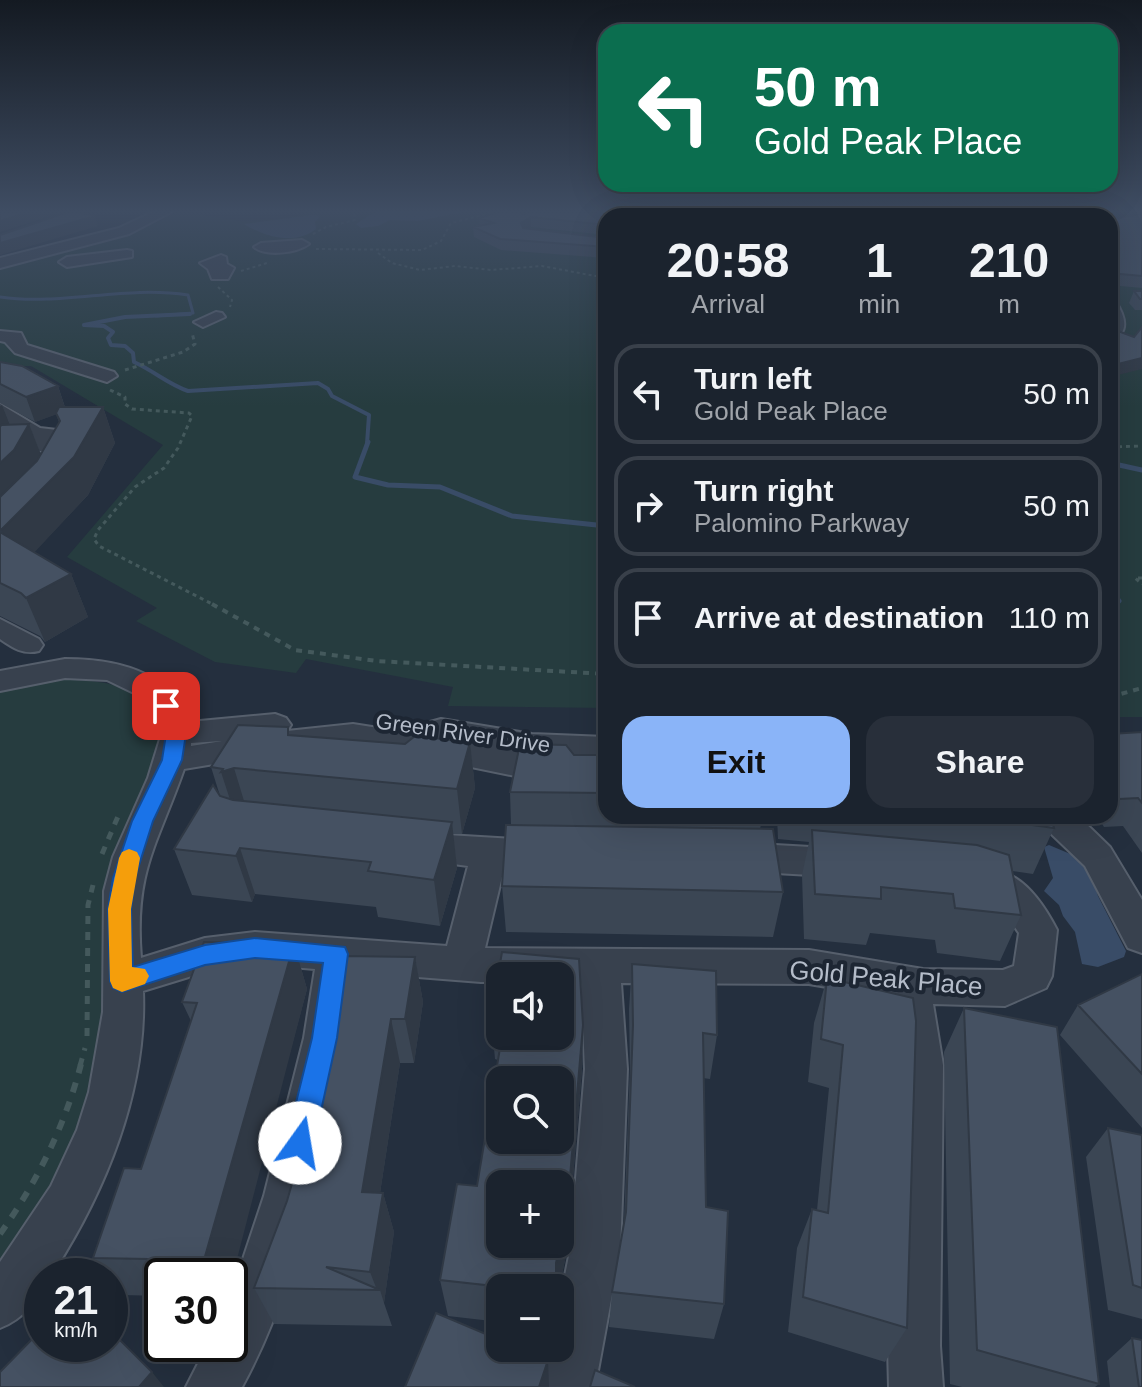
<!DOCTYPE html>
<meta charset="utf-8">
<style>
body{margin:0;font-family:Helvetica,sans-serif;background:#282f3a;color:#f1f3f6;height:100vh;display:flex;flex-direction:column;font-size:30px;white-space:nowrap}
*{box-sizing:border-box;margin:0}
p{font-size:26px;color:#a0a4aa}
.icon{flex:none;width:44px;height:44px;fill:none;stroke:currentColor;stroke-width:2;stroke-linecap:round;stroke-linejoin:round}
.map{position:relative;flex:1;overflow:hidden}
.side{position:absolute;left:598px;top:208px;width:520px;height:616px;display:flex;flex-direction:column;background:#1b232e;border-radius:24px;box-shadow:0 8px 32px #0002,0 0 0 2px #39404a}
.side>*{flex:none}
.banner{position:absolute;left:598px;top:24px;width:520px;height:168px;border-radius:24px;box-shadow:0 8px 32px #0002,0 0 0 2px #39404a;background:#0b6e4f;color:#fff;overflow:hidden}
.tools{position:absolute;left:486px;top:962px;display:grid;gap:16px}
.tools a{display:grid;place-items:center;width:88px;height:88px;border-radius:16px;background:#1b232e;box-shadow:0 8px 32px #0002,0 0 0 2px #39404a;font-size:40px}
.speed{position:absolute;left:24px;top:1258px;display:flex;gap:16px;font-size:40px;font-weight:700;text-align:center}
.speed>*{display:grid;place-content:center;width:104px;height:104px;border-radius:50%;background:#1b232e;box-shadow:0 8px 32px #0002,0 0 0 2px #39404a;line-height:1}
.speed small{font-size:20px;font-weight:400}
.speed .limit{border:4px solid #111;border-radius:12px;background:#fff;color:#111}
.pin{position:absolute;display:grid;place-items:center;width:68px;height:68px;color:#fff;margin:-34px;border-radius:16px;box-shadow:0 4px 12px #0006}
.me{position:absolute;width:88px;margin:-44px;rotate:13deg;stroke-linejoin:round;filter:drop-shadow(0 0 6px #0008)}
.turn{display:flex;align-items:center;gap:28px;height:168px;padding:0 24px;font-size:36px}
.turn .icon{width:104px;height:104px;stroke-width:2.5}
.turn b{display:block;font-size:56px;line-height:68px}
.eta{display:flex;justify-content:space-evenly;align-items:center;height:136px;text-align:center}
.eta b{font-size:48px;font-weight:700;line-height:56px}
.cta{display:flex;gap:16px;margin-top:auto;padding:16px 24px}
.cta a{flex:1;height:92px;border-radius:24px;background:#8ab4f8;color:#111;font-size:32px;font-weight:700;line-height:92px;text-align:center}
.cta a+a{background:#282f3a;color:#f1f3f6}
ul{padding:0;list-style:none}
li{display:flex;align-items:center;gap:24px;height:100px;margin:0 16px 12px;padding:0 8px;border:4px solid #39404a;border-radius:24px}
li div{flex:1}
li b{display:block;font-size:30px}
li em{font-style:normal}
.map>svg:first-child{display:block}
</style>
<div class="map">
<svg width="1142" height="1387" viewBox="0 0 1142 1387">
<rect width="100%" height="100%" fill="#242f3e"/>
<path fill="#263c3f" d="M176,212c18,0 32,5 50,7 26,5 55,0 81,-5l-4,-2h839v505h-32v-501h-504v492l-158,-2 5,-19 -147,-28 -10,14 -81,-11 -79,-41 21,-13 -90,-51 96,-112 -132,-79h-31v-98c59,-15 123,-25 176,-56z
M53,679c38,1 100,2 110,49l-6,34 -49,122 -7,149 -18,95 -65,117 -18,22v-576z"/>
<path fill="#394c67" d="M375,212h88l-45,9 -28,-1 -12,6 -17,2 -5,-4z
M312,215l9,1 -6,6 1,7c-20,16 -50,9 -72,-5z
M1049,845l38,16 11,35 28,55 -2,6 -26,10 -16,-3 -7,-32 -12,-16 -4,-11 -15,-14 9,-13 -9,-31z"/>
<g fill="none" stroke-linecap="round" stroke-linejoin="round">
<path stroke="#394c67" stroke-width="3" d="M0,297c63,9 125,-12 188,-2l5,18 -37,3"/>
<path stroke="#394c67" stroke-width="4" d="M190,314l-65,3 -41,8 20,1 9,6 -5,6 3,7 14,1 8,7 1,9c20,9 34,22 54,29l130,-8 10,6 4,7 37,19 -2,29"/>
<path stroke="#394c67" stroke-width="5" d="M368,442l-13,35 33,8 52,2 72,29 94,10
M1110,463l32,7
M1110,589l9,12 -9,4"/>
<g stroke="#565f6c" stroke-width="4">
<path id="minor" d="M153,212h18l-42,22 -129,34v-10l119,-30z
M302,240l7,4c-12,9 -43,13 -55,3l7,-4z
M127,250l5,1v6l-65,10 -8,-5 8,-5z
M221,255l5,2 1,7 7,4 -6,11h-16l-4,-10 -8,-6z
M1110,301l6,1c9,14 15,32 -6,38z
M216,312l6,1 3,4 -22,10 -9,-5z
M0,331l21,2 6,12 87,27 3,4 -10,6 -92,-29 -10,-11 -5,-1z
M0,404l40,24 17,2 8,9c-13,14 -31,14 -49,10l-3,-5 9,-11 -22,-14z
M0,619l39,20 4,6 -4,6c-16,4 -26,-3 -39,-12z
M65,659c49,0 105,11 124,63l86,-8 11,4 5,7 -4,6 66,-7 76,12 -4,-6 5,-8 11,-3 91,15 74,3v44l-86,-4 -137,-28 -30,-3 -79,8 -90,15c-27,77 -50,102 -43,189l64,-20 50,-6 192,14 21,-80 -66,-9 -6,-10 6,-10 12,-4 132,8 13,4 5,10 -5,10 -13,4 -42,-1 -19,80 324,2 114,19 80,1 11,-4 5,-33 -24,-34 -20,-6 -5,-10 5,-10c39,-13 66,26 82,57l-5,46 -6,12 -41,18 -72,-2 10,61 -3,281 3,41h-54l-1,-41 13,-281 -9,-67 -83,-14 -188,-1 6,86 -7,182 -25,136h-54l9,-39h10v-48l10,-49 15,-182 -4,-87h-21v-6h-60v6h-19l-127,-10c-16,130 -49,300 -112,415h-56l22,-43h22v-46l34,-102 40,-158 11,-69 -60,-5 -50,8 -62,19c4,101 -38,202 -92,285h-9c0,24 -21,44 -42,52v-66l51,-76 26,-56 12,-38 14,-80 1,-121 9,-34 35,-79 12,-39 -7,-28 -15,-16 -31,-15 -42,-2 -65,13v-20zM222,741l-31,5v-3z
M1037,816h41l32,31 32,53v53l-14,-5 -43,-82 -43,-41z
M738,843l108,6 13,4 5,10 -5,10 -13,4 -108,-6 -13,-4 -5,-10 5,-10z"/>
</g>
<path stroke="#44595c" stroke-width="2" stroke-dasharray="3 3" stroke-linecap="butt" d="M1073,212l9,4
M313,234l13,-7 29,-7 -1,-8
M316,249l106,1 19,-9 10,-18 44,-11
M378,253l14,10 28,7 35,-4 36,4 51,-4 64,12
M241,271l26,-8
M218,287l14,13 -2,7"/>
<path stroke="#44595c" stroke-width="3" stroke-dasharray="4 4" stroke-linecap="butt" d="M125,370l58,-18 12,-8 -3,-11
M110,390l15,7v7l7,5 57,4 3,3 -14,32 -14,20 -29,19 -37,43 -4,9 5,7 117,60
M1110,447l32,-1
M1142,578h-7l7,6"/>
<path stroke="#44595c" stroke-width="4" stroke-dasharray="6 6" stroke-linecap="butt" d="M212,604l83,46 82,11 229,13
M1110,697l32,-9"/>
<path stroke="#44595c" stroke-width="5" stroke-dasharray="8 8" stroke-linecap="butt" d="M102,854l17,-40
M87,1036l1,-131 5,-20
M80,1066l5,-18"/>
<path stroke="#44595c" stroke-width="6" stroke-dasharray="10 10" stroke-linecap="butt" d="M0,1234c37,-52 65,-108 81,-170"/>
<use href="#minor" fill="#38414e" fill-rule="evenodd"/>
</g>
<path fill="#3b4654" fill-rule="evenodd" d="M525,214l81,2v19l-75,-8 -3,2 78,9v20l-105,-8 -27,-13 -1,-10 7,-1 -1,-8z
M1142,214v74l-32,-3v-66z
M1134,291h8v19h-7l-6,-7z
M0,362l58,24 7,21h38l12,36 -27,52 -54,57 37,22 17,43 -43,25 -5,-6 -40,-20v-212l2,1 8,19h19l12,31 18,-33 -3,-8 -21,8 -35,-19z
M1142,732v121l-19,-27 -19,1 -7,-11h13v-82z
M290,735l115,9 65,-2 5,46 -13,46h-9l4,34 -17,58 -62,-9 -2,-10 -121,-13 -3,8 -60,-7 -18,-46 46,-53 -9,-29z
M574,755h32v61h157l-3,13 23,63 -10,45 -267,-5 -4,-46 9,-61 -1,-33z
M777,816h274l3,12 -21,46 -21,-3 9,44 -21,46 -63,-8 -2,-13 -65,-7 -4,12 -62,-6 -2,-64 7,-33 -31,-3z
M294,944l13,45 -77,287h-68v20l-40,-1 -12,-16v-3h-3l-14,-18 48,-89 50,-148 -9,-19z
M502,952l77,7 4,66 -1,44 -15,182 -8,37h-59v34l-52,-6 -8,-36 17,-96 20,2 21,-126 -3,-1 -4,-44zM500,976h60v60h-60zM500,1080h60v60h-60zM500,1184h60v60h-60z
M415,957l8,45 -9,61h-14l-20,130h3l11,39 -10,71 8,23 -118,-2 -20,-36 33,-87z
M632,964l85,71 -7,44 -7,-1 3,129 18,97 -10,35 -105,-12 3,-35 12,-67 6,-156 -1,-60z
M1142,974v154l-82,-93 18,-30z
M827,978l86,20 -6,330 -22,34 -97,-30 9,-84 15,-39 5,1 12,-122 -21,-6 6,-59z
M964,1008l135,376 -4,3h-133l-12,-3 -6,-332z
M1108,1128l34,7v184l-34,-9 -22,-153z
M1132,1338l10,49h-32l-3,-26z"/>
<path fill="#303945" d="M28,212h35l-63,20v-11z
M95,216l3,10 -98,29v-12z
M531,217v10l-10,6v-10z
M1142,358v11l-32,8v-11z
M58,386l8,25 -31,11 -9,-25z
M2,405l10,25 -12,4v-28z
M103,407l12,36 -27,52 -70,75 -17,-39z
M29,424l14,36 -43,56v-53z
M71,574l17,43 -43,25 -19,-44z
M470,742l5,46 -13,46 -5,-45z
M234,768l14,46 -12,4 -15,-46z
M452,822l5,46 -17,58 -6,-46z
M240,848l15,46 -3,8 -16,-46z
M294,944l13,45 -77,297v-10h-15l-11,-16z
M415,957l8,45 -9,61 -9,-44z
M391,1019l9,44 -26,169 -12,-40z
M583,1025l-1,44 -15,182 -8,37h-3v-25z
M383,1193l11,39 -10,71 -4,-13h-3l-7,-18z
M548,1360l1,27h-10z
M152,1372l12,15h-25z"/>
<path fill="#455162" stroke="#303945" stroke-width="2" fill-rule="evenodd" d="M0,212h28l-28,9z
M68,212h9l18,4 -95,27v-8z
M499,212h18l8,2 2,-2h530l8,4h-459v9l-75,-8 -10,6 2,5 83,10v9l-106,-8 -27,-12 21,-4 -15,-5z
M1142,214v62l-32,-3v-54z
M1134,291h8v8h-2z
M1142,327v31l-32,8v-38l24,9z
M0,362l22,4 36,20 -32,11 -26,-13z
M59,407h44l-29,50 -74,74v-34l37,-36 23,-40 -4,-8z
M29,424l-15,26 -14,13v-36l1,-2z
M0,532l71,42 -45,24 -5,-5 -21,-10z
M238,725l50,2v8l117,9 10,-8 55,6 -13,47 -223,-21 -13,4 2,-3 -12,-2z
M1142,732v71l-4,-5 -19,1 -9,-12v-53z
M520,744l46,1 8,10h32v38l-96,-1z
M213,785l7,11 13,4 219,22 -18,58 -66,-9 3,-9 -131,-14 -4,8 -62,-7z
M994,816h57l3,12 -36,-5z
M506,825l267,4 10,63 -281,-6z
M812,830l165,15 32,10 12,60 -66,-7 -2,-14 -72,-7v12l-66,-5z
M204,942l90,2 -90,316 -111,-2 31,-90 17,1 56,-166 -15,-1z
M502,952l77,7 4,66 -16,187 -11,51v25h-43l-73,-8 17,-96 20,2 25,-150h58v-60h-60v40l-9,-1zM500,1080h60v60h-60zM500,1184h60v60h-60z
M342,956l73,1 -10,62h-14l-29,173 21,1 -13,79 -44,-5 54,23 -126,-2 33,-87 16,-56 26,-113z
M632,964l84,7 1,64 -14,-2 3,174 22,4 -4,93 -112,-12 14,-80 7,-187z
M1142,974v100l-64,-69z
M827,978l86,20 3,23 -9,307 -104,-31 9,-88 16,4 15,-168 -22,-6z
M964,1008l93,19 42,357 -122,-34z
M1108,1128l34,7v153l-9,-3z
M436,1313l64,27v8h20l28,12 -9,27h-134z
M42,1329v15h68v-14l42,42 -13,15h-139v-15z
M1132,1338l10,2v47h-3z
M595,1370l40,17h-45z"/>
<linearGradient id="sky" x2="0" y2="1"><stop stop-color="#141a22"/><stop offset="0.52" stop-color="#3f4d63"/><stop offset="1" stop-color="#3f4d63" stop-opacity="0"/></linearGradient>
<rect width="1142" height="406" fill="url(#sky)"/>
<path fill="#1a73e8" stroke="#114b97" stroke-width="2" d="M166,700l10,6 10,28 -4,26 -29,61 -18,57 -4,31 2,58 72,-22 50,-7 90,9 3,7 -11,84 -23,105 -4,10 -10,4 -10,-4 -4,-10 26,-105 11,-75 -68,-5 -50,7 -83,27 -9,-4 -3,-7 -2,-72 5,-31 19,-57 30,-61 4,-26 -9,-28z"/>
<path fill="#f59e0b" d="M129,849l8,3 3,6 -9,51 1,58 13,2 4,7 -4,8 -23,8 -9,-4 -3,-7 -2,-72 11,-51 3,-6z"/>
<g text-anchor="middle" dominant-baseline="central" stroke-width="8" stroke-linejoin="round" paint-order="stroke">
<g font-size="22" fill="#b4bcc9" stroke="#1d2633">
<text transform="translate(463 733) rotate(8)">Green River Drive</text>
</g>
<g font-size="26" fill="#b4bcc9" stroke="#1d2633">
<text transform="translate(886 978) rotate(5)">Gold Peak Place</text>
</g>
</g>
</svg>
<div class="tools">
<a><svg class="icon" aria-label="sound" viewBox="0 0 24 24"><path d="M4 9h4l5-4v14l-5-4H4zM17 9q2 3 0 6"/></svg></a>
<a><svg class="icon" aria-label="search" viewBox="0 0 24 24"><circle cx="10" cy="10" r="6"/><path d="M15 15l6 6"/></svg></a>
<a>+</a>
<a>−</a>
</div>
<div class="speed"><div>21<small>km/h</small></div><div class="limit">30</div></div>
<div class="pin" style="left:166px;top:706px;background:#d93025"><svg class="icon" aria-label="arrive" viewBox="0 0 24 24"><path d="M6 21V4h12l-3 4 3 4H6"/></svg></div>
<svg class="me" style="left:300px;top:1143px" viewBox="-20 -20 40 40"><circle r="19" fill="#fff"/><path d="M0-13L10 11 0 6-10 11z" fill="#1a73e8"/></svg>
<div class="banner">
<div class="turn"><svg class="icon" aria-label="left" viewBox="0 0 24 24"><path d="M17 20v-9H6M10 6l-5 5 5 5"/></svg><div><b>50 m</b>Gold Peak Place</div></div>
</div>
<section class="side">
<div class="eta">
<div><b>20:58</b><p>Arrival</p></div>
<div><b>1</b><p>min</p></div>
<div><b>210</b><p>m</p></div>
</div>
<ul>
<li><svg class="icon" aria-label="left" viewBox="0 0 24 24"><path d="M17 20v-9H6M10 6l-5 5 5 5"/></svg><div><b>Turn left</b><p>Gold Peak Place</p></div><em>50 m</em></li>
<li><svg class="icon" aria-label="right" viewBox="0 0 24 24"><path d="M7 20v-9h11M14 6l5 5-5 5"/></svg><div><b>Turn right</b><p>Palomino Parkway</p></div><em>50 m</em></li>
<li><svg class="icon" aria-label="arrive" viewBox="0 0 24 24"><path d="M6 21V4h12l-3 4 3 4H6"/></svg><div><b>Arrive at destination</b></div><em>110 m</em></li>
</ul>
<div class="cta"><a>Exit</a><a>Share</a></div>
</section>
</div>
